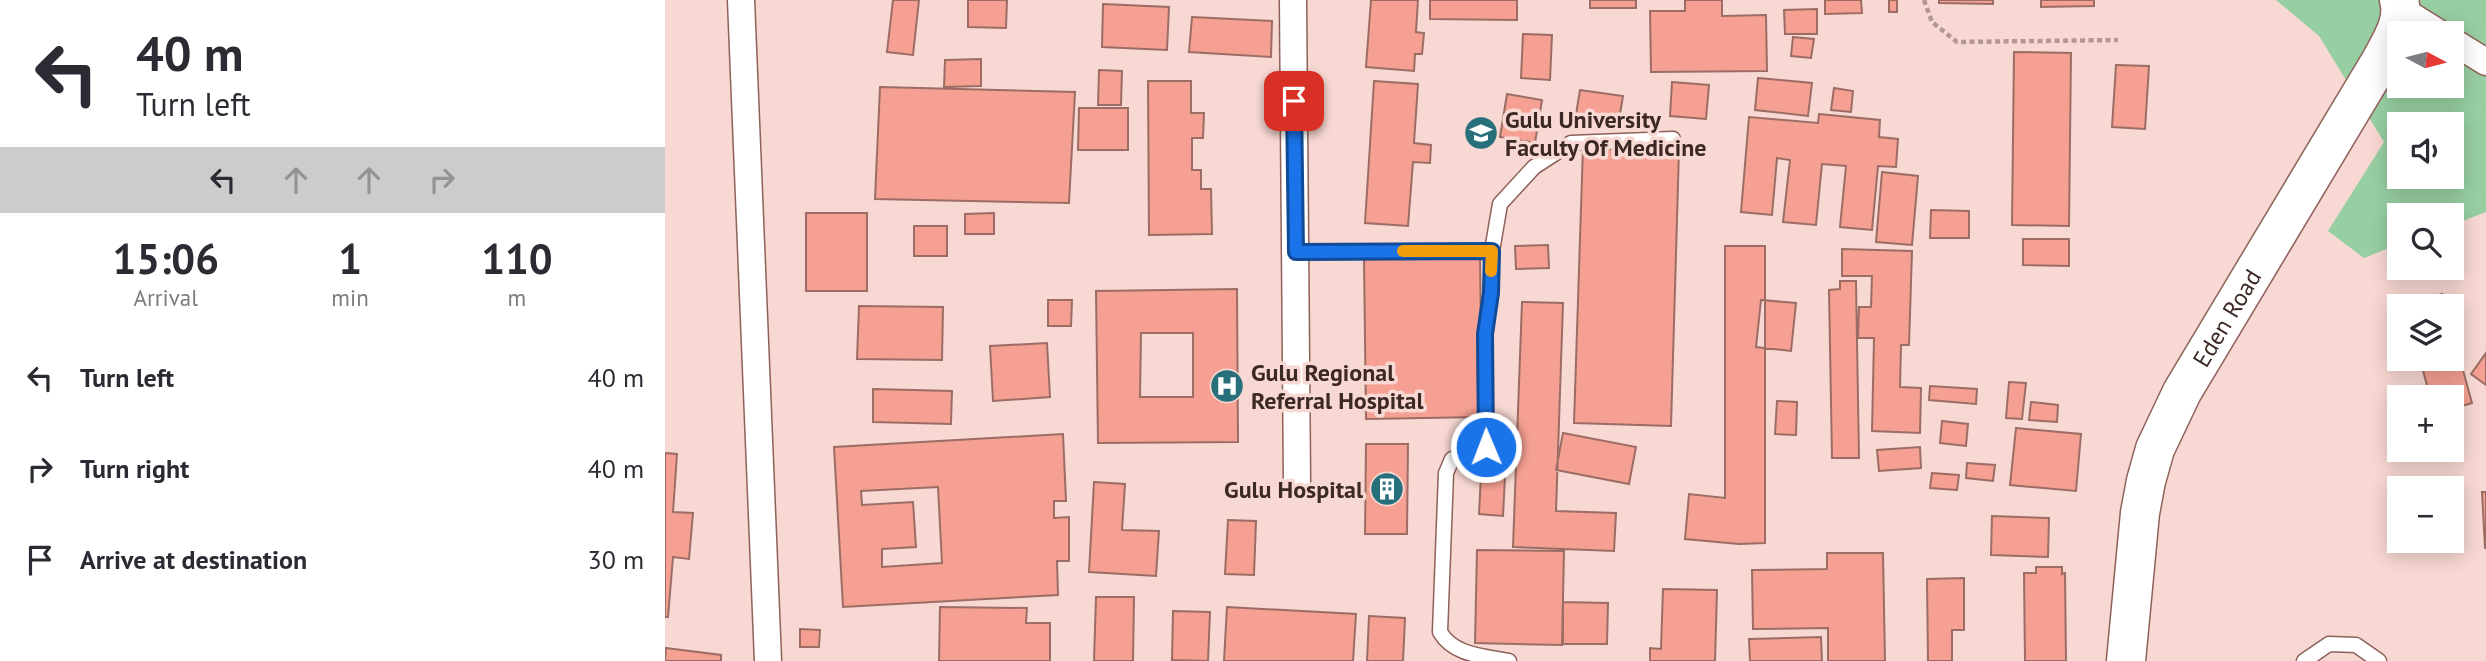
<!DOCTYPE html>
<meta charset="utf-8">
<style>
body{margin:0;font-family:"PT Sans",sans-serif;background:#f2f2f3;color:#2b2b33;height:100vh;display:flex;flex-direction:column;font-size:26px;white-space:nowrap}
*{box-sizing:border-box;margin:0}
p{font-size:23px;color:#7c7c81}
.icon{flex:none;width:38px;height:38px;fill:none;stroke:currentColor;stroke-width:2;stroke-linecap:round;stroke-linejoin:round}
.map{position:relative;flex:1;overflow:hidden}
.drawer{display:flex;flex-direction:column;background:#fff;width:665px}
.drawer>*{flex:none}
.hud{background:#fff;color:#2b2b33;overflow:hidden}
.needle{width:46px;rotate:97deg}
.tools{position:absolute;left:1722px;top:21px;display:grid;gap:14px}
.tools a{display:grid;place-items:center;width:77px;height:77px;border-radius:0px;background:#fff;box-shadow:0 4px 18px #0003;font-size:35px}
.pin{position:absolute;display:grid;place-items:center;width:60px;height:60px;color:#fff;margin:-30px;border-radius:14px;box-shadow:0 4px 10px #0006}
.me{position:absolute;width:77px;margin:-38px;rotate:359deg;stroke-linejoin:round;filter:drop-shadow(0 0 5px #0008)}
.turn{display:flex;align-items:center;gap:24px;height:147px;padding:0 21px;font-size:32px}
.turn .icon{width:91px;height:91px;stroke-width:2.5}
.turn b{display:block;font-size:49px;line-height:60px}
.lanes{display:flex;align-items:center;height:66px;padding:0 21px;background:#0003;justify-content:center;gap:35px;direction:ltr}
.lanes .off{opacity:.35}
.eta{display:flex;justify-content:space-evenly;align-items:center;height:119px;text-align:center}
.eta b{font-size:42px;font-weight:800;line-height:49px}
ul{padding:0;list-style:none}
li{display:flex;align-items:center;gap:21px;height:91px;padding:0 21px}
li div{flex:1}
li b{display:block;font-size:26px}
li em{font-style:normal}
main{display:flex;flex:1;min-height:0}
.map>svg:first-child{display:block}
</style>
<main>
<section class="drawer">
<div class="hud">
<div class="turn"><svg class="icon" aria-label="left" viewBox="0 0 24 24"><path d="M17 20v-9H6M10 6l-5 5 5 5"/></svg><div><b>40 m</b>Turn left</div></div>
<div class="lanes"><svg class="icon" aria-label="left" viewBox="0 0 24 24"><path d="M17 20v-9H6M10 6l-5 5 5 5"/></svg><svg class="icon off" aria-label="ahead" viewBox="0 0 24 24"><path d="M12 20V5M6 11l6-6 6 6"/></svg><svg class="icon off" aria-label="ahead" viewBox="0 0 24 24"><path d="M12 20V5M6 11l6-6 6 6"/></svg><svg class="icon off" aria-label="right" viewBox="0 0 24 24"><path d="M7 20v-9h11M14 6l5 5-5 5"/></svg></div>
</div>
<div class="eta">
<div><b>15:06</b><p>Arrival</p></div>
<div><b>1</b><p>min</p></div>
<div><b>110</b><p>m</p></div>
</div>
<ul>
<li><svg class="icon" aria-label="left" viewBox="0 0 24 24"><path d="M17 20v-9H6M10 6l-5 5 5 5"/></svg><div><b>Turn left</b></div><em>40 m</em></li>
<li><svg class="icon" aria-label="right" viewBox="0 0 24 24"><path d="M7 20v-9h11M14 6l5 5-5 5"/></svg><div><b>Turn right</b></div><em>40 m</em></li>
<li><svg class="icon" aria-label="arrive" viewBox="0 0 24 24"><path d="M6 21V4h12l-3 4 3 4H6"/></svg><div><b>Arrive at destination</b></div><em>30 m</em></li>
</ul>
</section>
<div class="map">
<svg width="1821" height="661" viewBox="0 0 1821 661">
<rect width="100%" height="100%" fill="#f8d8d2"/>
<path fill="#98cfa2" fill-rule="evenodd" d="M1611,0h210v212l-34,13v-10h-53v29l-35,14 -36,-27 56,-89 -65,-106zM1734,33h53v53h-53zM1734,124h53v53h-53z"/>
<path fill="#f5a092" stroke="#9b6d64" stroke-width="2" fill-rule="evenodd" d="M228,0h26l-6,55 -26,-3z
M303,0h39l-1,28 -38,-1z
M706,0h47l-2,32 8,1 -2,21h-7l-1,17 -48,-4z
M765,0h87v20l-87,-1z
M925,0h46v8h-46z
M1020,0h37v16l44,-1 1,56 -116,1 -1,-61h35z
M1160,0h36l1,13 -37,1z
M1224,0h8v12h-8z
M1274,0h54v4l-54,-1z
M1376,0h53v6l-53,1z
M438,4l66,3 -2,43 -65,-3z
M1152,9v25h-32l-1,-24z
M527,17l80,4 -1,36 -82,-5z
M858,34l29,1 -2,45 -29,-2z
M1128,37l21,2 -3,19 -20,-2z
M1349,52l57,1 -2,173 -57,-1z
M316,59v27l-37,1 1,-27z
M1451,65l33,1 -4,63 -33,-2z
M434,70l23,1 -1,34h-23z
M1093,78l54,5 -4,33 -53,-6z
M483,81h43v32h13l-1,25h-11v32h9v19h10l1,45 -63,1z
M709,81l44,3 -4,59 17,2 -1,18 -17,-1 -5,64 -43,-3z
M1007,82l37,3 -3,34 -36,-3z
M215,87l195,5 -6,111 -194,-4z
M1169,88l19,3 -2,21 -20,-2z
M915,90l43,6 -4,24 -43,-6z
M842,94l35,6 -7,43 -35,-6z
M414,108h49v42h-50z
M1154,114l61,6 -1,17 19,2 -2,28 -18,-1 -6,64 -32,-3 6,-61 -24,-2 -6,61 -33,-3 7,-62 -13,-2 -5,57 -31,-3 8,-95 69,6z
M918,147l96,3 -8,276 -97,-3z
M1217,172l36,4 -6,69 -36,-3z
M1266,210l38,1v27h-39z
M141,213h61v78h-61z
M329,213v21h-29v-20z
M249,226h33v30h-33z
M1358,239h46v27l-46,-1z
M883,245l1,23 -33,1 -1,-23z
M1060,246h40v297l-26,1 -54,-5 4,-45 36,4z
M1177,249l70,2 -3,94h-8l-1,42 21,1 -1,45 -48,-2 2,-93h-16l1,-31h12l1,-31h-30z
M815,256l2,161 -116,2 -2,-161z
M1175,281h16l3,177h-27l-3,-168 11,-1z
M572,289l1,153 -140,1 -2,-152zM476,333h52v64h-53z
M1777,294l3,12h-40l-1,-1z
M383,300h24l-1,26h-23z
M1096,300l35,3 -5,48 -35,-4z
M857,302l41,1 -7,208 60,2 -2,38 -101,-4z
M194,306l84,1 -1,53 -85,-1z
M1787,330l20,73 -20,6v-12h-22l-10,-38h32z
M382,343l3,54 -57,4 -3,-55z
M1821,353v32l-15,-11z
M1344,382l17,1 -4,36 -16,-1z
M1265,386l47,3 -1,15 -47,-4z
M208,389l79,2 -1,33 -78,-2z
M1112,401l20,1 -1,33 -21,-1z
M1366,402l27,3 -1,17 -28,-2z
M1277,421l26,3 -2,22 -26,-3z
M1351,428l65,6 -5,57 -66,-6z
M898,433l73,14 -7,37 -73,-14z
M398,434l3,67h-12v17l15,-1v44h-12l1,34 -215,12 -9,-160zM273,487l4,76 -60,4v-18l34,-2 -3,-45 -51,3 -1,-14z
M701,444h42l-1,90h-42z
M1255,447l1,21 -42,3 -2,-21z
M0,453l12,1 -4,58 20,1 -4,46 -16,-2 -5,60h-3z
M1302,463l28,2 -2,16 -27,-3z
M1267,473l27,2 -2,15 -27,-2z
M816,475l24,1 -2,40 -24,-2z
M429,482l31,2 -3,46 37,1 -3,45 -67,-4z
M1817,492h4v56h-1z
M1327,516l57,2 -1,39 -57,-2z
M563,520l28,1 -2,54 -29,-1z
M812,550l87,1 -2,94 -87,-2z
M1162,553h56l2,108h-57v-33l-75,1 -1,-59 75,-1z
M1371,567h26v7l3,-1 1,88h-41l-1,-88h12z
M1299,578v52h-12v31h-24l-1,-82z
M998,589l54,1 -2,71h-65v-13l11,1z
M431,597h38l-1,64h-39z
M898,602l45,1 -1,41h-44z
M275,607l87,1 -1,15h24v38h-111z
M562,607l129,7 -3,47h-129z
M508,611l37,1 -2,49 -36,-1z
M704,616l36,2 -2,43h-36z
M135,629l20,1 -1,17h-19z
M1156,637l1,24h-72l-1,-22z
M1,648l55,7v6h-56z"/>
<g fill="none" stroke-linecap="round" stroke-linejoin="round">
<g stroke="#8e6159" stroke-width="17">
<path id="lane" d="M631,252l196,-1
M844,661c-24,-5 -55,-5 -69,-29l6,-159 6,-14 26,-5 8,-7 -1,-113 6,-41 1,-42 8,-47 34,-37 37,-24 102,-4
M1639,661l25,-17 27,1 23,16"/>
</g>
<g stroke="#8e6159" stroke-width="29">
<path id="street" d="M76,0l27,661
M628,0l4,482
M1737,10l37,23
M1787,41l34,21"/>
</g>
<g stroke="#8e6159" stroke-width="41">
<g id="secondary">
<path id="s1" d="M1461,661l14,-148 6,-32 9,-32 27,-57 198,-330c10,-19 25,-40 19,-62"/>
</g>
</g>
<path stroke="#b39792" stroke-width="4.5" stroke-dasharray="5 3.5" stroke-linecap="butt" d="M1259,0l8,22 25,20 161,-2"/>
<use href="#lane" stroke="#fff" stroke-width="14"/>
<use href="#street" stroke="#fff" stroke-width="26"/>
<use href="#secondary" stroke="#fff" stroke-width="38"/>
</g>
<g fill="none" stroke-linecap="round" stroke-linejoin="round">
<g stroke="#114b97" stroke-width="18">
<path id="route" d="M629,101l2,151 196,-1 -1,42 -6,41 1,113"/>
</g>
<use href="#route" stroke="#1a73e8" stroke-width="12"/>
<path stroke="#f59e0b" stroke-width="12" d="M738,251h89l-1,20"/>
</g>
<defs>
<g id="university-disc" transform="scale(1.75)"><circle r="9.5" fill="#276f7b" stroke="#f8d8d2"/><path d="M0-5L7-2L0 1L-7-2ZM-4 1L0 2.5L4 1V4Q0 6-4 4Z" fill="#fff"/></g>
<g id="hospital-disc" transform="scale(1.75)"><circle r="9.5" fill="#276f7b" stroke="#f8d8d2"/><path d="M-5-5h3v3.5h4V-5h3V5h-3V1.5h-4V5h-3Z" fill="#fff"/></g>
<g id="building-disc" transform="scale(1.75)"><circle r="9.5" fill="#276f7b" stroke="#f8d8d2"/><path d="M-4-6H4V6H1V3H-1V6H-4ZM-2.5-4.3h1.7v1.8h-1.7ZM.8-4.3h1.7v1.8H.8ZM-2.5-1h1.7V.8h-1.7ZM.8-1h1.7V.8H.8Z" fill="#fff"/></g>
</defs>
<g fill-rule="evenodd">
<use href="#university-disc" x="816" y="133"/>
<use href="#hospital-disc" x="562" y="386"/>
<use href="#building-disc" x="722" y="489"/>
</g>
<g text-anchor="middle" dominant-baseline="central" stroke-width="7" stroke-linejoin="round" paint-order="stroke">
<g font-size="24" font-weight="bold" fill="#3c2824" stroke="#f8d8d2" text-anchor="start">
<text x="840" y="119">Gulu University<tspan x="840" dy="28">Faculty Of Medicine</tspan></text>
<text x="586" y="372">Gulu Regional<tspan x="586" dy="28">Referral Hospital</tspan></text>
<text x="698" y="489" text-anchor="end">Gulu Hospital</text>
</g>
<g font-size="24" fill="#3c2824" stroke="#f8d8d2">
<text stroke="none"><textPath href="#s1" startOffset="364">Eden Road</textPath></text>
</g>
</g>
</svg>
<div class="tools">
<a><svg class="needle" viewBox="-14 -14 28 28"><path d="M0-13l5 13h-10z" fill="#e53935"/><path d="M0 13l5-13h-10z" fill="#7c7c81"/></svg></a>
<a><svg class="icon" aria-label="sound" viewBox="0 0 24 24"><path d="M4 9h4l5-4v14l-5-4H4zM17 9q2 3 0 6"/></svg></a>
<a><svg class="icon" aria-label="search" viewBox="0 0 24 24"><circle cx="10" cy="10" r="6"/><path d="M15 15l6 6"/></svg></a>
<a><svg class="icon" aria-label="layers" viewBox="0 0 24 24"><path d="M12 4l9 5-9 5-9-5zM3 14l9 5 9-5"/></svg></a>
<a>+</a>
<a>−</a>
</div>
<div class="pin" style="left:629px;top:101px;background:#d93025"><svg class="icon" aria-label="arrive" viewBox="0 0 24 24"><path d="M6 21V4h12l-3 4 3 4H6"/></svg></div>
<svg class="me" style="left:821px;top:447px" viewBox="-20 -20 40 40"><circle r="17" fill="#1a73e8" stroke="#fff" stroke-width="3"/><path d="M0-11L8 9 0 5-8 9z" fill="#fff"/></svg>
</div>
</main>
